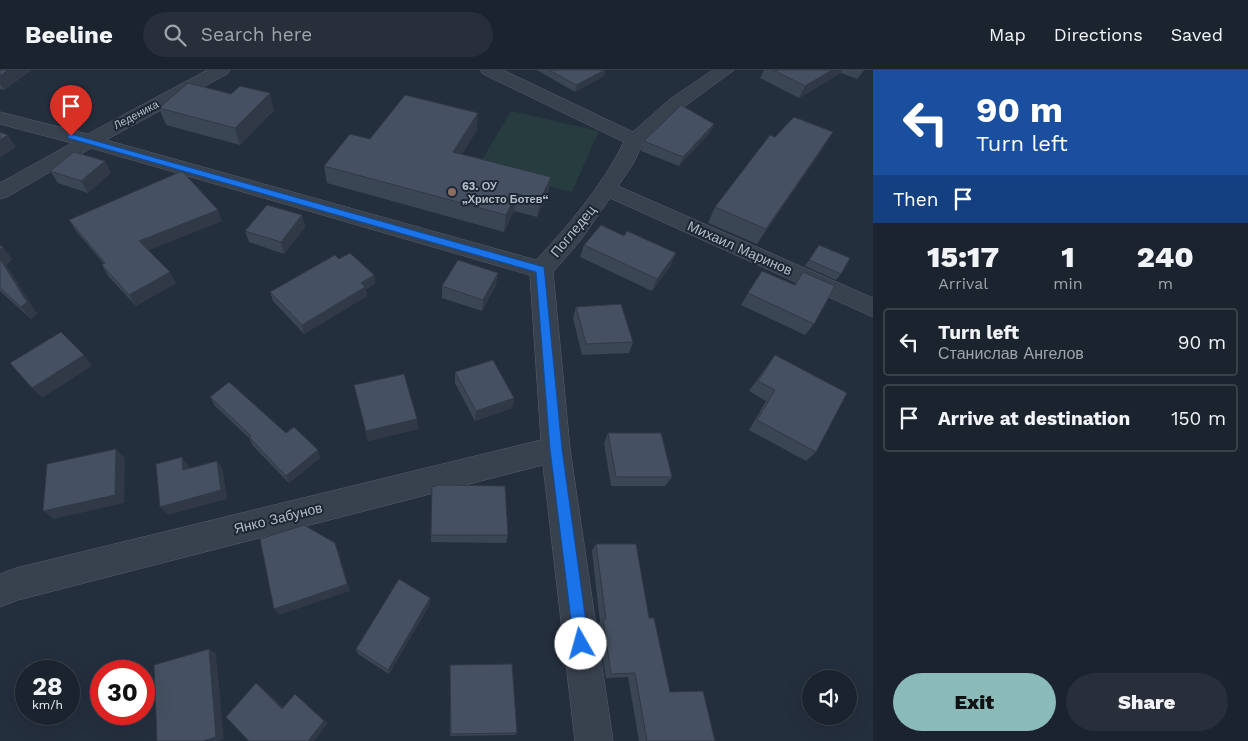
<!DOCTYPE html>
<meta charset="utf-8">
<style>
body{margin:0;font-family:"Work Sans",sans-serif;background:#282f3a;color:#f1f3f6;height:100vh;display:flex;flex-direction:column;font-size:19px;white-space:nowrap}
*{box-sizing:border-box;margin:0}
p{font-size:16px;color:#a0a4aa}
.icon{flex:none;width:28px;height:28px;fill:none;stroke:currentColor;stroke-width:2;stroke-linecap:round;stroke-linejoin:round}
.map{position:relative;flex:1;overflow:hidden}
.details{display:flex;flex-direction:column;background:#1b232e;width:375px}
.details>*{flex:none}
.guide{background:#1a4fa0;color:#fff;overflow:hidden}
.tools{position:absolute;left:802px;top:600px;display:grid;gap:10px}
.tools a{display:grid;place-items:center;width:55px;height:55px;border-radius:50%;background:#1b232e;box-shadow:0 5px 20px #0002,0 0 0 1px #39404a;font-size:25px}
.speed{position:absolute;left:15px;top:590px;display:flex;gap:10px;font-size:25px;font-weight:700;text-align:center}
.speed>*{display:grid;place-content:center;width:65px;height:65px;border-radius:50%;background:#1b232e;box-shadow:0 5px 20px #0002,0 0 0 1px #39404a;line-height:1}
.speed small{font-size:12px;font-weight:400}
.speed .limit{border:8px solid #d22;background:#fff;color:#111}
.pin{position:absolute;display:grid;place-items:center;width:42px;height:42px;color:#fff;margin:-51px -21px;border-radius:50% 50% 50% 0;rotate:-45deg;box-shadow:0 0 5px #0007}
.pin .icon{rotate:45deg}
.me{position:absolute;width:55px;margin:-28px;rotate:353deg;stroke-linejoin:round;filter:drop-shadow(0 0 4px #0008)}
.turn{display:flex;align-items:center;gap:18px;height:105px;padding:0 20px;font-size:22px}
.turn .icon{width:65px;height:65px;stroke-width:2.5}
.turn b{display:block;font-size:35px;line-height:42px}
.then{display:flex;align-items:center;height:48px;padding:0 20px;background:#0003;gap:10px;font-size:19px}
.eta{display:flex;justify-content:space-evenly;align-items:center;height:85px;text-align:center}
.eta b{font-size:30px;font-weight:800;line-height:35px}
.primary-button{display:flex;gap:10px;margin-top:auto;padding:10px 20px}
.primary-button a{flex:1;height:58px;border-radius:30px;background:#8bbbb9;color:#111;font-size:20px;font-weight:800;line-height:58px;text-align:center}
.primary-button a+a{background:#282f3a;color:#f1f3f6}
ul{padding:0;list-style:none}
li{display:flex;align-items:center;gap:15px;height:68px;margin:0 10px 8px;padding:0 10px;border:2px solid #39404a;border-radius:5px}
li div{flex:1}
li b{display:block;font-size:19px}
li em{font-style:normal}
header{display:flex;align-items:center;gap:30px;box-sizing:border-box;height:70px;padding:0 25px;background:#1b232e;border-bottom:1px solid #39404a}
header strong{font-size:24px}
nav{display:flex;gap:28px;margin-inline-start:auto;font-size:18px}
.search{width:350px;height:45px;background:#282f3a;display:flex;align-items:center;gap:12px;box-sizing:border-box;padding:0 18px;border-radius:28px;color:#a0a4aa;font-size:19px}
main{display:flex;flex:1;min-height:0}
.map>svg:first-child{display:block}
</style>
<header>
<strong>Beeline</strong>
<div class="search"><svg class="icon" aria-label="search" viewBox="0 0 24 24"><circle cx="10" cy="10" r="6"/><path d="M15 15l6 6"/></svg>Search here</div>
<nav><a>Map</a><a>Directions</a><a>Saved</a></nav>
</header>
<main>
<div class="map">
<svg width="873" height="671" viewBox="0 0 873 671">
<rect width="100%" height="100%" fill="#242f3e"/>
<path fill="#263c3f" d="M511,41l88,20 -27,61 -95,-24z"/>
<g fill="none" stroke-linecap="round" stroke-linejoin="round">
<g stroke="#565f6c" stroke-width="1">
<path id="street" d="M208,0h22l-3,4 -121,66 430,120c33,-35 66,-74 88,-118l-141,-68 -3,-4h23l130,62 37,-33 43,-29h21l-50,37 -41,36 -10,21 -15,22 255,112v19l-263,-119 -30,43 -27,31 17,177 43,292h-38l-32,-276 -525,135 -18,7v-33l16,-6 525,-128 -11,-165 -439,-127 -84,49 -7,2v-16l72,-40 -72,-19v-12l87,22z"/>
</g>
<use href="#street" fill="#38414e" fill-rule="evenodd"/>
</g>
<path fill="#3b4654" d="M0,0h32l-28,20 -4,-1z
M537,0h68l-1,6 -29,16z
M764,0h101l-8,9 -16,-6 -42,25 -39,-20z
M159,38l115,2 -34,35 -74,-20z
M714,54l-4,9 -31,33 -38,-15 3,-10z
M477,60l-15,24 89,23 -3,17 -11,23 -23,-6 -10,21 -177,-49 -3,-17 46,-27z
M823,78l-66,96 -49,-21 7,-16z
M105,91l6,12 -23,20 -30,-10 -8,-12z
M302,145l3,12 -21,27 -35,-12 -4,-11z
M69,150l153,1 -74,29 28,33 -40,23 -28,-30 -6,-11 2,-1 -28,-33z
M0,175l12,14 -6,6 31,49 -6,5 -31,-28z
M584,175l87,20 -19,26 -72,-34z
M819,175l22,29 -5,6 -31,-14z
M339,189l35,16 1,9 -9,5 1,7 -63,38 -31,-33 -3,-9z
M803,202l11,52 -9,11 -64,-30 7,-12 46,-8z
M496,215l-14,26 -40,-13v-12z
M576,237l57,35 -4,11 -47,2 -9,-37z
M775,285l41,97 -10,9 -57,-31 17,-29 -17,-10z
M455,302l59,26 -2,10 -37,13 -20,-38z
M354,315l64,44 -50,12z
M210,327l76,36 34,25 -31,25 -36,-37 -4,-8 -34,-32z
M608,363l64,44 -7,9h-54l-7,-43z
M432,417l76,48 -2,8 -75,-1z
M596,474l53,74 21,74 45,49h-76l-11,-64 -22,1 -8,-53 2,-3 -8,-71z
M430,528v6l-41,70 -31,-20 -2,-5z
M450,595l67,68 -2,2 -65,1z"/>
<path fill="#303945" d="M8,0h24l-28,20 -4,-6v-8z
M605,0l-1,6 -29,16 1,-7z
M832,0h10l-1,3 -42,25 6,-12z
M863,0h2l-8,9z
M270,23l4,17 -34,35 -5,-17z
M478,43l-1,17 -25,39 1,-17z
M714,54l-4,9 -31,33 4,-9z
M833,62l-10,16 -66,96 9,-15z
M8,65l8,12 -16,11v-18z
M105,91l6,12 -23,20 -7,-12z
M551,107l-3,17 -11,23 3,-17z
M517,124l-3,17 -10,21 2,-17z
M218,140l4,11 -77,31 -6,-11z
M302,145l3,12 -21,27 -3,-12z
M3,177l9,12 -6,6 31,49 -6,5 -10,-12 -21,-48v-9z
M676,183l-5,12 -19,26 5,-12z
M170,202l6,11 -40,23 -7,-11z
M498,203l-2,12 -14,26 1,-11z
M374,205l1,9 -9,5 1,7 -63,38 -2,-9 59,-42z
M84,285l8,11 -50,32 -10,-10z
M514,328l-2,10 -37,13 1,-10z
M417,349l1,10 -50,12 -2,-10z
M116,379l9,9 -1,45 -70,16 -11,-8z
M318,380l2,8 -31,25 -3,-7z
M182,387l7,10 1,12 -7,-9z
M217,391l6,9 4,29 -59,16 -8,-8z
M335,473l3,7 12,41 -71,24 -5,-6z
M430,528v6l-41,70 -1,-4z
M209,579l7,5 8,85 -6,2h-15z
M256,613l6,4 26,25 -6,-3z
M295,624l33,29 -14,18h-6z"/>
<path fill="#455162" stroke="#303945" d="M0,0h8l-8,6z
M549,0h56l-29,15z
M773,0h59l-27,16z
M188,13l43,11 9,-8 30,7 -35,35 -76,-20z
M405,25l73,18 -25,39 98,25 -11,23 -23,-6 -11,21 -182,-49 26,-32 20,5z
M681,35l33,19 -31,33 -39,-16z
M794,47l39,15 -67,97 -51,-22 55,-72 5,2z
M0,62l8,3 -8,5z
M74,82l31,9 -24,20 -31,-10z
M182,101l36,39 -79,31 31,31 -41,23 -27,-30 3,-2 -36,-43z
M267,135l35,10 -21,27 -36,-11z
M601,155l23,11 3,-5 49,22 -19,26 -73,-34z
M0,175l3,2 -3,3z
M819,175l31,13 -9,16 -32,-14z
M350,183l24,22 -13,8 4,4 -63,38 -32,-33 65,-37 4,4z
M0,189l27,43 -6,5 -21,-19z
M458,190l40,13 -15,27 -41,-14z
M762,201l33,14 8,-13 32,14 -21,38 -66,-31z
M621,234l12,38 -47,2 -10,-37z
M61,262l23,23 -52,33 -22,-25z
M775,285l72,38 -31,59 -59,-32 18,-30 -17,-9z
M493,290l21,38 -38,13 -21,-39z
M404,304l13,45 -51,12 -12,-46z
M229,312l57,51 8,-6 24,23 -32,26 -37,-39 2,-1 -41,-39z
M608,363h53l11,44h-56z
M116,379l-1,46 -72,16 4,-47z
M182,387l1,13 34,-9 4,29 -61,17 -4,-43z
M439,415l66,1 3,49h-77l1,-48z
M304,455l31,18 12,41 -73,25 -14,-70z
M596,474h40l13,74h5l16,74 33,-1 12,50h-68l-12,-68 -24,1 -8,-55h3z
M399,509l31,19 -42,72 -32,-21z
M209,579l7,88 -13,4h-46l-3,-76z
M512,594l5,69 -66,1 -1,-69z
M256,613l26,26 13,-15 29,27 -16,20h-59l-23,-24z"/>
<path fill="#1a73e8" stroke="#114b97" d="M68,65h6l470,132 18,182 27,195 -3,5 -5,2 -5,-2 -2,-5 -24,-195 -14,-177 -468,-134z"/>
<circle fill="#8d6e63" stroke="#1d2633" stroke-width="2" cx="452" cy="122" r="5"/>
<g text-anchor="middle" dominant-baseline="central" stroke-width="4" stroke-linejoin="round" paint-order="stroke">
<g font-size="11" fill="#b4bcc9" stroke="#1d2633">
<text transform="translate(136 45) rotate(-28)">Леденика</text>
</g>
<g font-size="11" font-weight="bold" fill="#b4bcc9" stroke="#1d2633" text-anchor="start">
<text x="462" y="116">63. ОУ<tspan x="462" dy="13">„Христо Ботев“</tspan></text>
</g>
<g font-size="14" fill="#b4bcc9" stroke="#1d2633">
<text transform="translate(573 161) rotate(-51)">Погледец</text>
<text transform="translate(740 178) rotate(24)">Михаил Маринов</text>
<text transform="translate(278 448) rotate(-14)">Янко Забунов</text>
</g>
</g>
</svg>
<div class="tools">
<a><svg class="icon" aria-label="sound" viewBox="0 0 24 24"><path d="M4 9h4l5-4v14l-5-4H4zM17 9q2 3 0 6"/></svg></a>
</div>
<div class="speed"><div>28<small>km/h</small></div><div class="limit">30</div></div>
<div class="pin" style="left:71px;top:66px;background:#d93025"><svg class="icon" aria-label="arrive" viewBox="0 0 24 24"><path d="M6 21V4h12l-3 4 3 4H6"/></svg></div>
<svg class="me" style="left:581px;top:574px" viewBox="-20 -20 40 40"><circle r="19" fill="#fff"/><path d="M0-13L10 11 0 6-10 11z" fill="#1a73e8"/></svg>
</div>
<section class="details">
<div class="guide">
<div class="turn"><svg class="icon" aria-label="left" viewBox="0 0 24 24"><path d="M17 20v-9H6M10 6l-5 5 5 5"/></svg><div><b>90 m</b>Turn left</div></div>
<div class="then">Then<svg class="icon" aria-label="arrive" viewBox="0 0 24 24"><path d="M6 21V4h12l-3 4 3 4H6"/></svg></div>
</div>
<div class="eta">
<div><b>15:17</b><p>Arrival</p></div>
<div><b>1</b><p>min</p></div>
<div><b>240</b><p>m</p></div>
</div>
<ul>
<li><svg class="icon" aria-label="left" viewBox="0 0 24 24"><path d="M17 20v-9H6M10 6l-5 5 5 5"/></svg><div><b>Turn left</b><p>Станислав Ангелов</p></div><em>90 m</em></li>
<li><svg class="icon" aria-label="arrive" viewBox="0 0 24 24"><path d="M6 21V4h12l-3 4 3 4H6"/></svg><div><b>Arrive at destination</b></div><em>150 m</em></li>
</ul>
<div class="primary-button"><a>Exit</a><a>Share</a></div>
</section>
</main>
